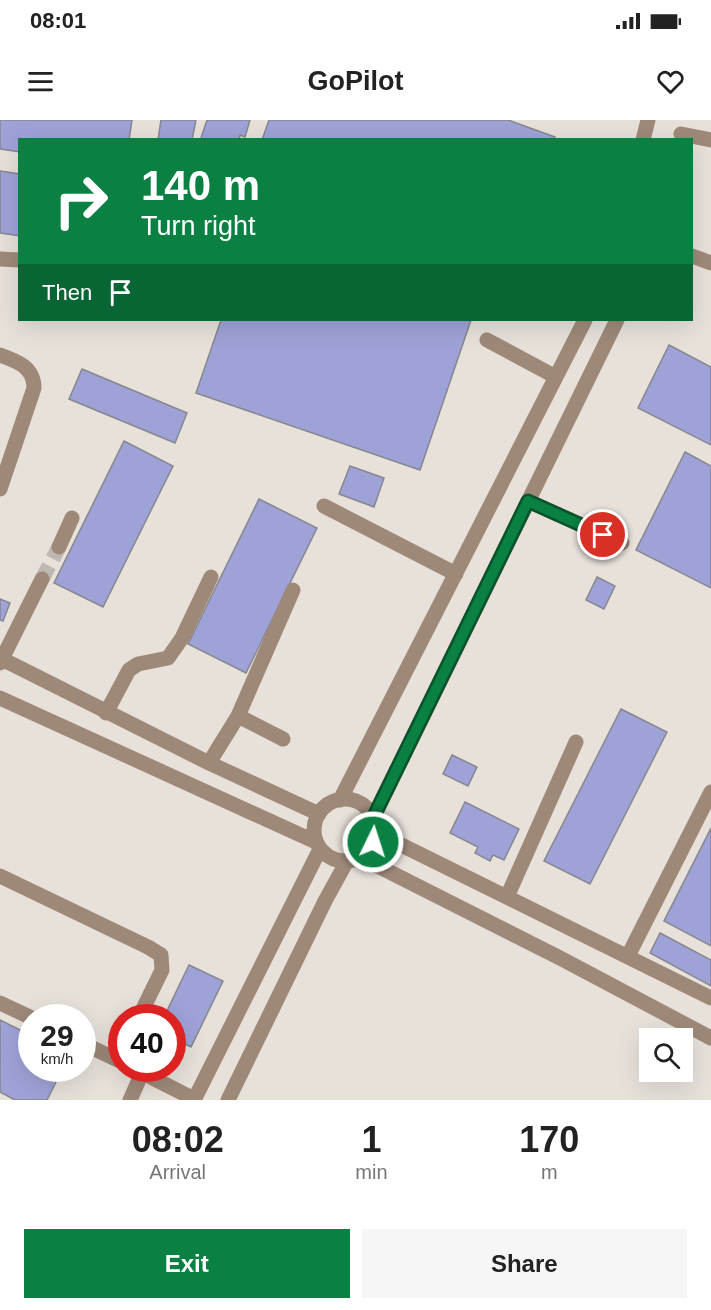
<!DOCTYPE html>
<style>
body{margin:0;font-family:Helvetica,sans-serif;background:#f6f6f6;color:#222;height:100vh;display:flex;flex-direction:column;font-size:22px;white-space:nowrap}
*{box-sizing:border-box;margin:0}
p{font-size:20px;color:#767676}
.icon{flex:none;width:33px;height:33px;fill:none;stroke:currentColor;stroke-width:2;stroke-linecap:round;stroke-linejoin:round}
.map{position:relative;height:980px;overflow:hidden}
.panel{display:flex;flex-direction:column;background:#fff;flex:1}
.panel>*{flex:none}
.top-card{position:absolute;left:18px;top:18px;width:675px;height:183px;border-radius:0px;box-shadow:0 6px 24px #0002;background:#0b8043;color:#fff;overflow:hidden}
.tools{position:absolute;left:639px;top:908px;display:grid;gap:12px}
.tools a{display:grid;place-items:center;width:54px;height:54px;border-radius:0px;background:#fff;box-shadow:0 6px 24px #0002;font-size:30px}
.speed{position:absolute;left:18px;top:884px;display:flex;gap:12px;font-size:30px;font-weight:700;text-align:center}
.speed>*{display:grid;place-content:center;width:78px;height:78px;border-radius:50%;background:#fff;box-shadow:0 6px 24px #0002;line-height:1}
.speed small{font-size:15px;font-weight:400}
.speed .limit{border:9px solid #d22;background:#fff;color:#111}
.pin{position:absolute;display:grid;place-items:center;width:51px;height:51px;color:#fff;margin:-26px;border:3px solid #fff;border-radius:50%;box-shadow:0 2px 6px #0007}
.me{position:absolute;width:66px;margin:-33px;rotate:4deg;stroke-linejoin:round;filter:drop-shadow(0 0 4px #0008)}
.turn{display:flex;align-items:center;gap:21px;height:126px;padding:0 24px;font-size:27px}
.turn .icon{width:78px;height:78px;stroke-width:2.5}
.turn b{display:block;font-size:42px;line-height:51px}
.then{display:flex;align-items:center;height:57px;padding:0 24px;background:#0003;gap:12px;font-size:22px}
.eta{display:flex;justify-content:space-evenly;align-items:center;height:102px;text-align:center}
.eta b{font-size:36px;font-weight:700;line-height:42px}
.action{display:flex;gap:12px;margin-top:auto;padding:12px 24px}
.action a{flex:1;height:69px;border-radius:0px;background:#0b8043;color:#fff;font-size:24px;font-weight:700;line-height:69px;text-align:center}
.action a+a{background:#f6f6f6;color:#222}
.status{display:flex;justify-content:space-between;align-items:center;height:42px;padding:0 30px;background:#fff;direction:ltr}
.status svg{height:16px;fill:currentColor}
header{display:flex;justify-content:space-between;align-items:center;height:78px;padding:0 24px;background:#fff;font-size:27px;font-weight:700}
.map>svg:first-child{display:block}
</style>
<div class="status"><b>08:01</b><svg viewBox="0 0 49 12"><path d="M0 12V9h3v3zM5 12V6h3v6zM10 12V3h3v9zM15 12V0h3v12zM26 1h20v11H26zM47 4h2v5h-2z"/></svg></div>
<header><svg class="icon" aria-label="menu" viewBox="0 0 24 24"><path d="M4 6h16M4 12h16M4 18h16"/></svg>GoPilot<svg class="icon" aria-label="heart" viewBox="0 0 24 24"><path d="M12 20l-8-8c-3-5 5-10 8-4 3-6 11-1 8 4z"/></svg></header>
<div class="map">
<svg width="711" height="980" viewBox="0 0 711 980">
<rect width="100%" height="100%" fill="#e7e1da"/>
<path fill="#9ea2d7" stroke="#86878f" stroke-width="1.5" d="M0,0h132l-3,20h-109v12l-20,-3z
M161,0h35l-4,20h-34z
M207,0h43l-5,17 -5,-2 -1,5h-34l-4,-2z
M269,0h239l47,17 -1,3h-292z
M0,51l20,3v62l-20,-3z
M221,200h250l-51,150 -224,-77z
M669,225l42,22v78l-73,-37z
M82,249l105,44 -12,30 -106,-44z
M124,321l49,25 -70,141 -49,-24z
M685,332l26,14v122l-75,-38z
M350,346l34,12 -10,29 -35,-13z
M259,379l58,29 -71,145 -58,-29z
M597,457l18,9 -11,23 -18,-9z
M0,479l10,4 -7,18 -3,-1z
M621,589l46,23 -77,152 -46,-23z
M452,635l25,12 -9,19 -25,-12z
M465,682l54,27 -15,31 -11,-5 -3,6 -15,-8 3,-6 -28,-14z
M711,708v118l-47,-25z
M660,813l51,27v26l-61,-33z
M189,845l34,16 -32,66 -19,-9v-21h-8z
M0,900l32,16v32h31l-16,32h-32l-15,-8z"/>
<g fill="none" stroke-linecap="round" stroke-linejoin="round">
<path stroke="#beb8b2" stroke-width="15" stroke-dasharray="15 8" stroke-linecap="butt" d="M42,459l17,-32"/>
<path stroke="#9e8979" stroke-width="15" d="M681,14l30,6
M643,20l5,-20
M692,136l19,7
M0,139l20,1
M487,220l69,37
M0,235c17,6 34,12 34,33l-34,101
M528,381l94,42
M324,386l132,68
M59,427l13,-29
M0,538l209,105 110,51
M0,543l42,-84
M0,578l316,144
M106,593l23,-43 9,-6 30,-6 14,-20 29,-61
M238,596l45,23
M209,643l29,-47 55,-126
M314 710a31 31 0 1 1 62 0a31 31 0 1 1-62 0Z
M340,680l245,-480
M373,698l244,-498
M375,712l336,166
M360,737l200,101 151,80
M0,756l148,71 13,8 1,15 -23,47
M507,777l69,-155
M628,836l83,-164
M0,883l32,15
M82,923l40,19
M133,948l61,31
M130,980l12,-27
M194,980l126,-251
M228,980l97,-199 22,-40"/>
</g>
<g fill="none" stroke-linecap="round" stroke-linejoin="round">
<g stroke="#07532c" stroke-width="15">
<path id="route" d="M373,722l2,-10 -2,-14 155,-317 75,34"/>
</g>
<use href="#route" stroke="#0b8043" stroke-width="10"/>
</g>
</svg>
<div class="tools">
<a><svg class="icon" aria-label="search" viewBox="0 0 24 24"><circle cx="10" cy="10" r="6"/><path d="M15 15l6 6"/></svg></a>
</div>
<div class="speed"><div>29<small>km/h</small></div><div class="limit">40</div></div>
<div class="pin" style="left:603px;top:415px;background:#d93025"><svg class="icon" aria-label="arrive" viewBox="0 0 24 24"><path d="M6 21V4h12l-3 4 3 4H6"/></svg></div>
<svg class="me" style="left:373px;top:722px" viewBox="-20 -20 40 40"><circle r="17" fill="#0b8043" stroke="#fff" stroke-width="3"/><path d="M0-11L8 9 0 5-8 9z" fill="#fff"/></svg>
<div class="top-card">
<div class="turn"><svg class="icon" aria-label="right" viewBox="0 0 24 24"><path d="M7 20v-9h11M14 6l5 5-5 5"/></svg><div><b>140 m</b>Turn right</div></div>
<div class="then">Then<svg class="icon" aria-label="arrive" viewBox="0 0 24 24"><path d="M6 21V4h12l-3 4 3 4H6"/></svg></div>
</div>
</div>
<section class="panel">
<div class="eta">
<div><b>08:02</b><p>Arrival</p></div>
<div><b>1</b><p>min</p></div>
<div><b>170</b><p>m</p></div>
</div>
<div class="action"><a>Exit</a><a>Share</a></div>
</section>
